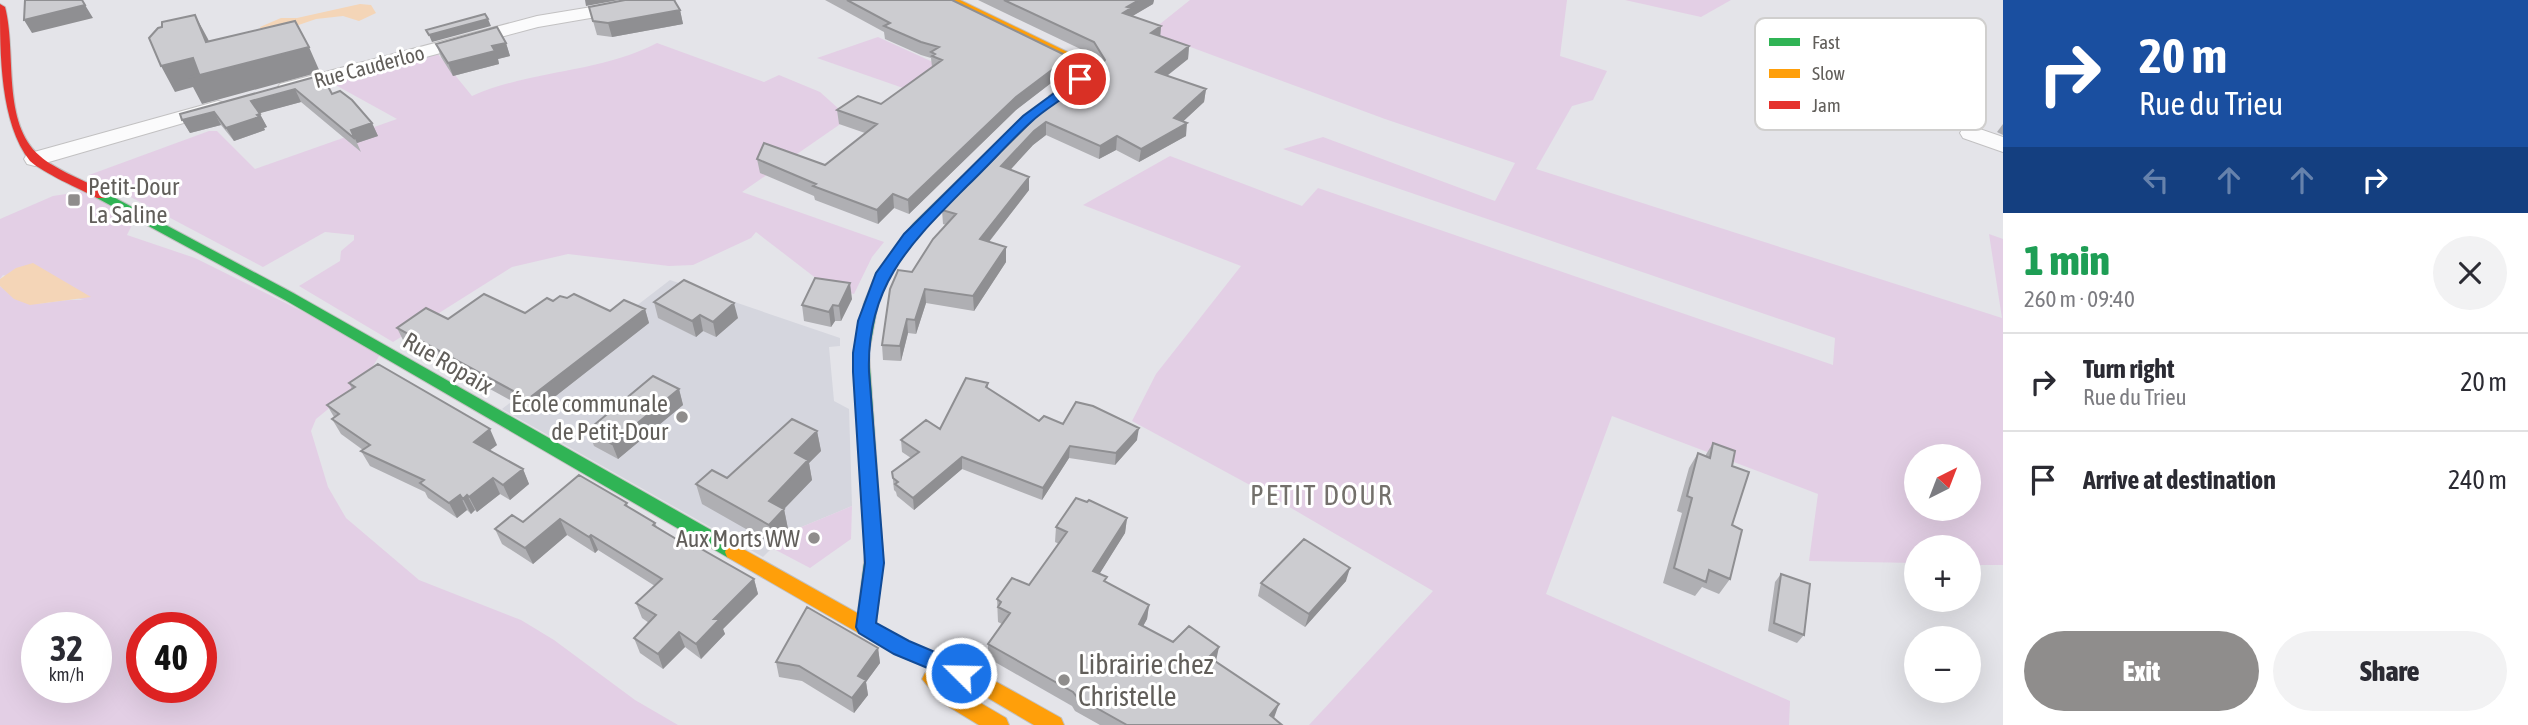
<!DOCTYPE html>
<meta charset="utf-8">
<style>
body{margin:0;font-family:"Asap Condensed",sans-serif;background:#f2f2f3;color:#2b2b33;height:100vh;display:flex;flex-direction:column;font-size:26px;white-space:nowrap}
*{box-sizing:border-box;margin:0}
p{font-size:23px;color:#7c7c81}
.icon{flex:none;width:38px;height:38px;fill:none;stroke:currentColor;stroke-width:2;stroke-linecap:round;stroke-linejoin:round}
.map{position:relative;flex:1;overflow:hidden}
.details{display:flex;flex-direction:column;background:#fff;width:525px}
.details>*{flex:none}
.hud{background:#1a4fa0;color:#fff;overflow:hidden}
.needle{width:46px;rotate:42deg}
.controls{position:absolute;left:1904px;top:444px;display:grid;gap:14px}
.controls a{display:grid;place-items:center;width:77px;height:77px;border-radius:50%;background:#fff;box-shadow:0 7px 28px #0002;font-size:35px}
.speed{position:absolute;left:21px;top:612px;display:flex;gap:14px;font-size:35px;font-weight:700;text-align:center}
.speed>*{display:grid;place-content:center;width:91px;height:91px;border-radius:50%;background:#fff;box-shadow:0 7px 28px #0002;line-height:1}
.speed small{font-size:18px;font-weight:400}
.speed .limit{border:10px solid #d22;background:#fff;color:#111}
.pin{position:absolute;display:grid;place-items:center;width:60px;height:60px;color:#fff;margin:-30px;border:4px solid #fff;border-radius:50%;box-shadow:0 2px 7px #0007}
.me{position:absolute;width:77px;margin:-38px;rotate:293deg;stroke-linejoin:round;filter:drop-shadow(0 0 5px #0008)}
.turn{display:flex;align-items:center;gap:24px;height:147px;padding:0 21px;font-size:32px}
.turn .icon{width:91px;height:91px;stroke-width:2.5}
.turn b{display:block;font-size:49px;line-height:60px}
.lanes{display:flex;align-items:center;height:66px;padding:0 21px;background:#0003;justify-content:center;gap:35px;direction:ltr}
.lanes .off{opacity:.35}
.round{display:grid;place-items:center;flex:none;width:74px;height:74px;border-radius:37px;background:#f2f2f3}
.headline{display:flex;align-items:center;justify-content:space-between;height:119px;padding:0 21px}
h1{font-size:42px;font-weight:800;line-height:52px;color:#1e9e55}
.primary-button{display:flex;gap:14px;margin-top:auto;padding:14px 21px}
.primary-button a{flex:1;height:80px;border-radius:42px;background:#8f8d8c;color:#fff;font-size:28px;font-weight:800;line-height:80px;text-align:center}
.primary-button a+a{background:#f2f2f3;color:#2b2b33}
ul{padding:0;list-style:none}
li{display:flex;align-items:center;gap:21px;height:98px;padding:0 21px;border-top:2px solid #e1e1e2}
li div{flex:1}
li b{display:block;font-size:26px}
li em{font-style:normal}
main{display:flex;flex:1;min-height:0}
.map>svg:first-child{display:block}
</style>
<main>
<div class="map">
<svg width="2003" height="725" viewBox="0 0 2003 725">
<rect width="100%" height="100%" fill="#e4e4e9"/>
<path fill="#d5d6de" d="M670,280l170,58v8l-11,1 5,54 15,8 3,97 -65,27 -24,24 -261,-148z"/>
<path fill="#e3cfe5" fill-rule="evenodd" d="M1190,0h377l-7,56 47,15 -14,29 -21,6 -36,63 466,149 -13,-84 14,5v326h-34v-17h-53v15l-107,-2 9,-67 -206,-78 -66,178 244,107 -1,24h-480l124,-134 -159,-93 -142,-77 24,-47 85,-108 -158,-61 87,-49 132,50 16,-18 515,177 2,-27 -552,-189 40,-12 172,64 20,-38 -130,-44 -235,-87zM1916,457h53v52h-53z
M1625,0h106l-30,17z
M878,37l81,37 -33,22 -109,-38z
M657,43l107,39 15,-7 41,17 29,26 -107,74 142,50 -12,15 -18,37 -28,-8 -70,-54 -5,6 -58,27 -24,1 -101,-12 -56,13 -119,75 -94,-56 41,-25 1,-10 13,-11v-5l-29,-3 -62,35 -174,-92 120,-44h8l38,38 142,-50 -67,-37 107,-29 35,43c58,-26 128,-23 185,-53z
M92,190l46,23 -11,22 68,23 187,93 -16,27 -50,41 -5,12 17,56 18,31 73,62 102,40 33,20 81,60 43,25h-678v-439c33,30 45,12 84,14l-81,-25 -3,4v-60l53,-23zM37,628h59v60h-59zM142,628h59v60h-59z
M852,506l-1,33 -41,29 -38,-20 15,-15z"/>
<path fill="#f4d5b7" d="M360,4l11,1 5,8 -17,8 -16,-5 -27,3 -32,11h-23l-1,-3 21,-9h16z
M33,263l58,34 -61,8 -16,-6 -14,-13v-7l16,-11z"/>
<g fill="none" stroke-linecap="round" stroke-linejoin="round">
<g stroke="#c2c1c2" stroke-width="2">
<path id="street" d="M634,0h41l-9,5 -128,22 -251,67 -7,-2 -3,-4 3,-4 257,-68z
M218,101l7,2 4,4 -4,4 -190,55 -8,-2 -3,-5 3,-5z
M1971,126l32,11v15l-40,-14 -3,-5 3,-5z"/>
</g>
<g stroke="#c2c1c1" stroke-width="2">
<path id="fast" d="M1053,94l6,4 -2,2 -25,21 -109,109 -33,44 -12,29 -9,50 14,202 -7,72 -3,6 -7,2 -7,-2 -3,-6 9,-72 -12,-202 11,-50 12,-30 37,-49 111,-109z
M102,191l193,103 446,253 2,5 -2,5 -7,3 -7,-3 -442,-257 -188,-102 -2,-3z"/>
</g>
<g stroke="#c2c1c1" stroke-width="2">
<path id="slow" d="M947,0h13l126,61 8,11 -37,28h-8v-4l33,-25 -4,-6z
M734,544l175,98 59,24 93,52 3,7h-30l-80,-47 -59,-24 -168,-97 -2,-5 2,-5z
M932,670l7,3 16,15 51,30 3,7h-30l-38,-23 -19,-23 3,-6z"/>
</g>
<g stroke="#c2c1c1" stroke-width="2">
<path id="jam" d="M0,4l5,3c12,45 -4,116 35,149 14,13 49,27 67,36v6h-10c-17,-9 -54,-25 -67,-37 -30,-38 -30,-107 -30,-157z"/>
</g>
<use href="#street" fill="#fbfbfc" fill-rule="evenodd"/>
<use href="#fast" fill="#30b455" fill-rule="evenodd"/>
<use href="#slow" fill="#ff9f0a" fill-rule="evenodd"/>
<use href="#jam" fill="#e5322d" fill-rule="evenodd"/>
</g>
<path fill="#afafb3" d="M825,0h127l117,57 -1,13 -52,40 -107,104 -15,-6 -16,16 -63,-24 -1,-4 -54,-23 -3,-14 68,6 40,-32 -26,-9 -2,-14 44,-6 51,-37 -1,-9 -10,-3 -36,-16 -1,-7z
M978,0h176l-1,4 -21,12 29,10 -1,10 29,10 -1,13 -21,17 39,13 -2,13 -21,19 3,15 -47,26 -23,-12 -17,9 -53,-24 -13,10 -23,25 19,20 -40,52 17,5v15l-32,49 -48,-8 -10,31 -8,-1 -7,28 -18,-1 -1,-15 30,-73 34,-47 -3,-1 -1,-14 158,-143 -7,-12z
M589,7l91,3 3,14 -71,13 -15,-2z
M506,43l4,13 -12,3 1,5 -46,12 -12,-19 -5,-13z
M322,75l10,19 40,29 6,13 -21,7 4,9 -60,-50 -42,11 8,14 -3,1 1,2 -31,11 -13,-16 -31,8 -8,-13z
M2003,124v11l-6,-3z
M567,298l43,13 35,-2 4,14 -115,90 -130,-71 -7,-14 51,-9 77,-6 28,-12z
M852,299l-11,22h-6l-4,6 -27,-6 -2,-16z
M654,302l84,16 -22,19 -13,-6 -7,6 -38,-19z
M349,383l148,62 -8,5 34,19 6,15 -19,16 -10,-6 -23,18 -2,-2 -4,4 -4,-4 -10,8 -29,-20 -3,-6 -55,-26 -9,-15 2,-1 -22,-16 -9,-15 2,-2 -7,-12 25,-16z
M988,383v6l51,32 24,3 74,16 -22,25 -46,-7 -27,42 -80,-31 -48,41 -17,-14 -1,-4 -2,-2 -2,-18 19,-14 -9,-6 -1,-12 39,-11z
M679,389l4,16 -65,54 -24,-13 -6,-16z
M817,431l4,20 -12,12 3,17 -28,29 4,20 -14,16 -72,-41 -6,-20 31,-6z
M1713,443l19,23v59l-2,54 -11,15 -17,-7 -7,9 -32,-13 19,-70 -5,-2 12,-43 9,-15 7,3z
M627,503l1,5 27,15 2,4 36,22 61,30 4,15 -35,35 2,5 -24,25 -16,-12 -22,22 -23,-16 -6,-15 15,-15 -7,-5 -6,-15 19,-17 -57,-36 -3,3 -28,-18 -34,29 -31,-20 -7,-15z
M1127,518l-2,15 -26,41 7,8 43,23 -2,14 -4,7 30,16 43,19 -1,1 59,57 8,6h-182l-25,-14 -3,-5 -84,-48v-14l14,-20 -4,-2 -1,-23 32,-14 30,-41 -4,-2 1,-15z
M1781,574l23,61 -7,8 -29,-12 7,-49z
M1346,581l-41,46 -47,-31 3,-13z
M878,648l2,15 -14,19 2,13 -14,18 -52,-32 -23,-4 -3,-15z"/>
<path fill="#8f8f92" d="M82,0l11,18 -61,15 -8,-13z
M585,0h34l-33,6z
M1139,0h15l-1,4 -22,13 -8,-4 4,-6z
M680,10l3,14 -71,13 -4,-14z
M195,15l13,24 11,28 -13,-25z
M488,19l3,7 -59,16 -3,-7z
M1161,26l-1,13 -9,-6z
M506,43l4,13 -12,3 1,5 -46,12 -5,-13 44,-17z
M1189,46l-1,13 -33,26 1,-13z
M309,47l11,25 -118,32 -9,-17 -18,5 -14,-26 32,-8z
M1069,57l-1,13 -52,40 -107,104 -1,-14 108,-103z
M295,89l6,13 -44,12 -6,-13z
M1206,89l-2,13 -30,28 13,-7 -1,13 -47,26 2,-13z
M214,112l7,13 -31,8 -8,-13z
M260,114l7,13 -3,1 1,2 -31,11 -8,-13z
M1046,122v13l-13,10 -32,35v-14l33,-35z
M372,123l6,13 -21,7 -6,-13z
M1117,136l-1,14 -17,9 1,-13z
M1029,177v13l-49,63v-14z
M893,194l1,14 -16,16 -1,-14z
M1006,247v15l-32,49 -1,-15z
M850,283l2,16 -11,22 -2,-15z
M925,289l1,14 -10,31 -1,-14z
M734,303l4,15 -22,19 -3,-15z
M833,305l2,16 -4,6 -2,-15z
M645,309l4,14 -115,90 -6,-14z
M700,315l3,16 -7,6 -4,-16z
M907,319l1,14 -7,28 -1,-15z
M679,389l4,16 -65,54 -6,-15z
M1139,428l-2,12 -22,25 1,-12z
M490,429l7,16 -16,12 -7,-15z
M817,431l4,20 -12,12 3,17 -28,29 4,20 -14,16 -5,-20v-24l26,-48z
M1070,446l-1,12 -27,42 1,-12z
M962,457v12l-48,41 -1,-12z
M523,469l6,15 -19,16 -7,-15z
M493,478l7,16 -23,18 -8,-15z
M460,495l7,15 -10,8 -8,-15z
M467,495l8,15 -4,4 -8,-15z
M1127,518l-2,15 -33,53 1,-15z
M560,519l7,16 -34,29 -8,-16z
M591,535l7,15 -3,3 -6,-16z
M1350,568l-4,13 -41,46 4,-13z
M754,579l4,15 -35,35 2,5 -24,25 -5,-15 18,-25z
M1149,605l-2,14 -11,20 3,-15z
M679,632l6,15 -22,22 -5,-15z
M1219,647l-3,14 -11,11 4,-15z
M878,648l2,15 -14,19 2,13 -14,18 -2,-15 6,-22z
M1279,704l-5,14 -5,7 1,-10z"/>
<path fill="#ccccd0" stroke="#8f8f92" stroke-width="2" d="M25,0h57l3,5 -61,15z
M625,0h49l6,10 -72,13 -15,-2 -4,-14z
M847,0h105l117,57 -53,40 -108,103 -15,-6 -16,16 -64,-24 3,-2 -59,-25 7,-16 61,22 52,-41 -40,-14 21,-14 23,8 61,-44 -10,-4 3,-2 -4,-2 8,-5 -18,-5 -37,-16 6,-3z
M1004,0h135l-12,7 4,1 -8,5 38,13 -10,7 38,13 -33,26 50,17 -32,29 13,5 -46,26 -24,-13 -17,10 -54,-24 -12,9 -33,35 28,11 -49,62 26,8 -33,49 -48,-7 -10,31 -8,-1 -7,27 -18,-1 8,-56 7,-16 1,-3 14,2 21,-33 23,-25 -14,-4 98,-97 60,-46 5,-7 -11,-18z
M485,14l3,5 -59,16 -3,-5z
M195,15l11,27 89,-21 14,26 -121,31 11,-4 -6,-16 -32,8 -12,-28 9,-10 4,-1v-5z
M497,27l9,16 -14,3 3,5 -47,12 -12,-19z
M322,75l10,19 8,-3 12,9 20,23 -21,7 4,9 -60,-50 -44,12 9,13 -3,1 2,2 -33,11 -12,-16 -32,8 -2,-6z
M815,278l35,5 -11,23 -6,-1 -4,7 -27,-7z
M684,280l50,23 -21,19 -13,-7 -8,6 -38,-19z
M484,294l41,19 22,-15 6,3 7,-5 7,2 7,-4 36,17 14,-11 21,9 -117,90 -131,-71 29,-20 22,11z
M378,364l112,65 -16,13 49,27 -20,16 -10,-7 -24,19 -2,-2 -4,4 -3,-4 -11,8 -29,-20 4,-3 -63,-29 9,-6 -38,-26 7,-5 -12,-9 28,-18 -6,-4z
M653,376l26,13 -67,55 -24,-14z
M966,378l22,5 -2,4 53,34 5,-5 19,8 13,-22 17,4 46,22 -23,25 -46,-7 -27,42 -81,-31 -49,41 -18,-14 3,-2 -5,-4 -1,-6 27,-20 -18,-12 25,-20 14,9z
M792,419l25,12 -22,22 13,7 -39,41 15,8 -15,16 -73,-41 16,-14 15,8z
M1713,443l22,8 -3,15 17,6 -17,53 10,5 -12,49 -21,-9 -3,12 -32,-14 18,-70 -5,-2 11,-43 12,5z
M579,475l48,28 -2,2 30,18 -2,2 40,24 3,-3 58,33 -40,40h6l-24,25 -17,-12 -21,22 -24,-16 22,-23 -20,-12 26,-24 -71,-44 -2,2 -29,-18 -35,29 -30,-19 17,-14 11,7z
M1076,498l11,4 2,-2 38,18 -34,53 14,6 -3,4 45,24 -10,19 34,18 16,-16 30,21 -10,10 70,47 -9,11 12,10h-155l-50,-28 -4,-5 -85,-48 22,-31 -12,-6 3,-5 -4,-3 15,-21 17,7 38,-53 -11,-5z
M1304,539l46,29 -41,46 -48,-31z
M1781,574l29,10 -6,51 -30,-12z
M807,607l71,41 -20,28 8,4 -14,18 -53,-32 -23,-4z"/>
<path fill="#1a73e8" stroke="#114b97" stroke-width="2" d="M1076,77l10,2c-16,17 -38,27 -55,43 -22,20 -42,43 -64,64 -56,57 -101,99 -98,186l15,191 -8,60 33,18 59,25 3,7 -3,6 -7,3 -67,-28 -35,-21 -3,-6 9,-64 -12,-191v-19l5,-32 18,-48 28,-39 119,-118z"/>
<g fill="#8f8d8c" stroke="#fff" stroke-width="2.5">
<rect x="67" y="193" width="14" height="14" rx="3.5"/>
<circle cx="682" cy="417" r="7"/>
<circle cx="814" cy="538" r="7"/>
<circle cx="1064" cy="680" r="7"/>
</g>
<g text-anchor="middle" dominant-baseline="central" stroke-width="6" stroke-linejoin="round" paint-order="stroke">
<g font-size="21" fill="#615e5a" stroke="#fff">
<text transform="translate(369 66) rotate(-15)">Rue Cauderloo</text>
</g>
<g font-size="24" fill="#615e5a" stroke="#fff" text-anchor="end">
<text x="88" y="186" text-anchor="start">Petit-Dour<tspan x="88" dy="28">La Saline</tspan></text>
<text x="668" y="403">École communale<tspan x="668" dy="28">de Petit-Dour</tspan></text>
<text x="800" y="538">Aux Morts WW</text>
</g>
<g font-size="24" fill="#615e5a" stroke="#fff">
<text transform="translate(448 363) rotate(30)">Rue Ropaix</text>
</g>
<g font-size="28" letter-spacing="2" fill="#73706b" stroke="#fff">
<text x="1322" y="495">PETIT DOUR</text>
</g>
<g font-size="28" fill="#615e5a" stroke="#fff" text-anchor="start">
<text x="1078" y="664">Librairie chez<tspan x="1078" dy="32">Christelle</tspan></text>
</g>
</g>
<rect x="1755" y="18" width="231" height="112" rx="10" fill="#fff" stroke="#d0cfce" stroke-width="2"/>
<rect x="1769" y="38" width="31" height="8" fill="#30b455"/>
<rect x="1769" y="69" width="31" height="9" fill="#ff9f0a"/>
<rect x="1769" y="101" width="31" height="8" fill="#e5322d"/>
<g font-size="19" fill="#615e5a">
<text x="1812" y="49">Fast</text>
<text x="1812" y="80">Slow</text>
<text x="1812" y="112">Jam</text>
</g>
</svg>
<div class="controls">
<a><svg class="needle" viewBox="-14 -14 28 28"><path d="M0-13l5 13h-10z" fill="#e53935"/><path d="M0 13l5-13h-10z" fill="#7c7c81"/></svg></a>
<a>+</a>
<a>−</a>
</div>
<div class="speed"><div>32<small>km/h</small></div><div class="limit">40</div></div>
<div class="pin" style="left:1080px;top:79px;background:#d93025"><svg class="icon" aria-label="arrive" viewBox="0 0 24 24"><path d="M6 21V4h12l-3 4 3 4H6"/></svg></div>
<svg class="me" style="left:961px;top:673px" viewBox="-20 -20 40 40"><circle r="17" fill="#1a73e8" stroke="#fff" stroke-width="3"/><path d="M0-11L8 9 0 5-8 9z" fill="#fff"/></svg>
</div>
<section class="details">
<div class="hud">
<div class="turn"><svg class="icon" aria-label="right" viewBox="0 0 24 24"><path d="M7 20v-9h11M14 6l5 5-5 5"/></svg><div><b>20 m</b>Rue du Trieu</div></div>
<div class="lanes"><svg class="icon off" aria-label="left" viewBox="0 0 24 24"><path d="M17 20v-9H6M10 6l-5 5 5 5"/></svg><svg class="icon off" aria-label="ahead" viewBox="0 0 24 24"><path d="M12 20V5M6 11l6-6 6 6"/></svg><svg class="icon off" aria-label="ahead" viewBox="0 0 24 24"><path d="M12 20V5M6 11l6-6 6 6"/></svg><svg class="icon" aria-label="right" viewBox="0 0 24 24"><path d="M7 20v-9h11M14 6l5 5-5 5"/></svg></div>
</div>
<div class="headline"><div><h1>1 min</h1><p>260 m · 09:40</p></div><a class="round"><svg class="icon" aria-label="close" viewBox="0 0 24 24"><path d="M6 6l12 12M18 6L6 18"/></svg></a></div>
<ul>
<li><svg class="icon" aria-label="right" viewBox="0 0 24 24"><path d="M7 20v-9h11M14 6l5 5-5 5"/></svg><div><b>Turn right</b><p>Rue du Trieu</p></div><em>20 m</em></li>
<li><svg class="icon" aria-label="arrive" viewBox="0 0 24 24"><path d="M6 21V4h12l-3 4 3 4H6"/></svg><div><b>Arrive at destination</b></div><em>240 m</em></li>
</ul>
<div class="primary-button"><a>Exit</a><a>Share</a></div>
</section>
</main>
